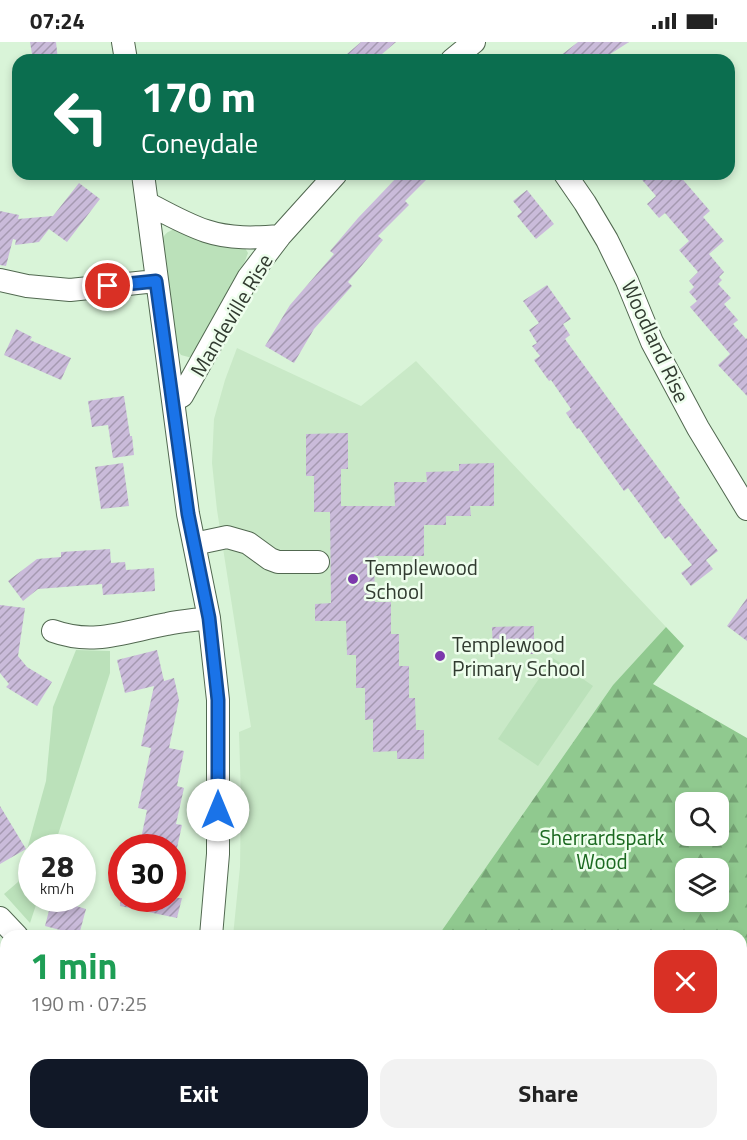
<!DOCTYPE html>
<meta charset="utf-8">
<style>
body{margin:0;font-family:"Titillium Web",sans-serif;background:#f2f2f2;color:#222;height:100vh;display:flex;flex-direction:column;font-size:22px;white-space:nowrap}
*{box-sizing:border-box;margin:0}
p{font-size:20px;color:#767676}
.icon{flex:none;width:33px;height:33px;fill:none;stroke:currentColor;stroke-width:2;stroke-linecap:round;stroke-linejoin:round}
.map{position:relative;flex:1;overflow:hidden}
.drawer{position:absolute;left:0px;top:888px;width:747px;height:210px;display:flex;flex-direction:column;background:#fff;border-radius:18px 18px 0 0;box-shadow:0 3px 9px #0003}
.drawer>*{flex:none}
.top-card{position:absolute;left:12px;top:12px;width:723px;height:126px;border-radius:18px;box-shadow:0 3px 9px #0003;background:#0b6e4f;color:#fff;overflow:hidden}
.tools{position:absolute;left:675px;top:750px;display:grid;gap:12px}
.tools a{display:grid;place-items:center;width:54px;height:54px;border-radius:12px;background:#fff;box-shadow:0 3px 9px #0003;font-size:30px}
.speed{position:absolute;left:18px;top:792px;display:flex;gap:12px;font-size:30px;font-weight:700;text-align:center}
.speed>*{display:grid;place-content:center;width:78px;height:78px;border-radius:50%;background:#fff;box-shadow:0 3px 9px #0003;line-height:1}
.speed small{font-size:15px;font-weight:400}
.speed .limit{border:9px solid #d22;background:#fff;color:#111}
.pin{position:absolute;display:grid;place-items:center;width:51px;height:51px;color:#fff;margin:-26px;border:3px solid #fff;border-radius:50%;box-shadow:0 2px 6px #0007}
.me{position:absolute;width:66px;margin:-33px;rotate:0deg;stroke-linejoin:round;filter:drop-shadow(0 0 4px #0008)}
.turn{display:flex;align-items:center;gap:21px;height:126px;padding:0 30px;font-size:27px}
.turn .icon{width:78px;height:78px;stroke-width:2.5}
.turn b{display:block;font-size:42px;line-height:51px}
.round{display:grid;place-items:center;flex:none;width:63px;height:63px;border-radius:18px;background:#f2f2f2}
.headline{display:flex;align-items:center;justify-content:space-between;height:102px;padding:0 30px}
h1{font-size:36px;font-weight:700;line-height:45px;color:#1e9e55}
.cta{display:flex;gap:12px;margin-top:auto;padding:12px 30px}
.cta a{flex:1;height:69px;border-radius:18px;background:#111827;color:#fff;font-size:24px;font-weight:700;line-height:69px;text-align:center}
.cta a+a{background:#f2f2f2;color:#222}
.status{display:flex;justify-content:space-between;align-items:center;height:42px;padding:0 30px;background:#fff;direction:ltr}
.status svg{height:16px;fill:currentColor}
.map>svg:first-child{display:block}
</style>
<div class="status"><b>07:24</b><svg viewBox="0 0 49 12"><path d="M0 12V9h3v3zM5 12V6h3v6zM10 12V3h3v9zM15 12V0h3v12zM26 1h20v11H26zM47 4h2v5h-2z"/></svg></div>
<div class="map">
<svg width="747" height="1098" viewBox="0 0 747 1098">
<defs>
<pattern id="forest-firs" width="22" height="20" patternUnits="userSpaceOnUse" patternTransform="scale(1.5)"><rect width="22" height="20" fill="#90c98f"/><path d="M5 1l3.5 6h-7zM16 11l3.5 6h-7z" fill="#76a475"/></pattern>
<pattern id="building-hatch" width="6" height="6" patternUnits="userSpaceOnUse" patternTransform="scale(1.5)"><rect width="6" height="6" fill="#cabbda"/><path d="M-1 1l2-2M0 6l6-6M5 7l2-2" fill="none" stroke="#a599b1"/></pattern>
</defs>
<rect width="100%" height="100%" fill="#d9f4d8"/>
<path fill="#c9e9c7" d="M237,306l124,58 55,-45 250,266 -53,58 -175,251h-205l7,-69 1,-69 -2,-66 12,-5 -34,-217 -5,-47 2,-44 11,-39z"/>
<path fill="#bbe1ba" d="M172,188h6l67,18 3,5 -3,8 -42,79 -11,18 -11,-3 -4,-6 -16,-105c2,-8 4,-11 11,-14z
M76,608l34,1v22l-56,174 -22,1v50l6,1 -8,24 -26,-29 14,-12 28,-101 7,-74z
M553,616l40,28 -55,80 -40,-27z
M0,906l6,6v47l-6,14z"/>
<path fill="url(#forest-firs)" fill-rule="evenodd" d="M666,585l18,19 -31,38 94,54v402h-446l4,-6h436v-198h-303l175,-251zM686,760h32v34h-32zM686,826h32v34h-32z"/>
<path fill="url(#building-hatch)" d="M30,0h26l2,18h-25z
M361,0h35l-21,18h-35z
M578,0h51l-28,18h-46z
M400,132h32l-27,27 4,4 -31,31 5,4 -35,42 4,4 -38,43 -20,34 -29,-17 25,-41 44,-51 -4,-3 28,-33z
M637,132h41l32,37 -7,6 21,24 -15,13 15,18 -5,5 3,3 -4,4 13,14 -7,6 14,16 -5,4 13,15 1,-1v58l-29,-31 12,-11 -40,-47 7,-6 -8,-9 5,-5 -5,-6 9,-9 -19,-22 10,-9 -24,-28 -6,5 -12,-14 9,-8z
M79,141l21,16 -33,43 -18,-13 -10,13 -24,3 1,-5 -3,-1 -7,27 -6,-1v-54l19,4 -1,4 35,-3z
M527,148l27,34 -18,15 -19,-23 5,-4 -9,-11z
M547,243l24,34 -8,5 7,11 -5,4 115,159 -2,2 40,51 -12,9 7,9 -22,17 -10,-13 11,-8 -23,-29 -4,3 -37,-51 -4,3 -45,-63 -2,1 -11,-16 5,-4 -20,-29 -2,1 -15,-21 6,-4 -8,-10 5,-3 -8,-13 10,-7 -16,-22z
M16,287l16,8 -2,3 41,18 -10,22 -57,-25z
M124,354l6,40h2l2,19 -21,3 -5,-33 -16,2 -4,-26z
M348,391v36h-7v37h54l-1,-24h33l-1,-10 33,-1v-7l35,-1v43h-24l1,10h-25v9h-22v31h-50l1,46h16v32h8v32h10v32h6l1,32h8v29h-27v-8l-24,1v-33l-8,1v-32h-9v-33h-9l-1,-34h-31v-17l16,-1 -1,-91h-16v-36h-8v-42z
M123,421l6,43 -28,3 -6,-42z
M110,507l1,14 14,-1 1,8 28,-2 1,23 -52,4 -1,-11 -64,5 -15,12 -15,-20 29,-22 24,-2v-5z
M747,556v43l-20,-15z
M0,563l25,3 -7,48 9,11 25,15 -15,24 -31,-19 3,-3 -9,-11z
M534,584v28h-41l-1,-27z
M157,608l7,31 10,-3 5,22 -10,48 15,3 -7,35 7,2 -8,36 6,1 -5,23h-38l8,-38 -9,-2 13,-60 -10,-2 13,-60 -29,7 -8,-33z
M0,764l26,43 -26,15z
M121,856h61l-5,20 -57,-12z
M52,857l34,10 -7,26 -34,-9z"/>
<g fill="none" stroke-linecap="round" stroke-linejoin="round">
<g stroke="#516850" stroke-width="24">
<path id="minor" d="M123,0l3,18
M452,18l22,-18
M143,132l45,340 21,104 9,82v154l-7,82
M565,132l20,29 22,37 20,41 25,61 46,86 49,81
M147,161c19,10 38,21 59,28 24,8 49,7 74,5
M0,238l27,6 43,4 86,-9
M173,358l9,-4 66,-118 32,-42 56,-62
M194,502l33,-7 21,6 22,16 8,3h40
M53,589c41,15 74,0 114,-7 14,-3 28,-4 42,-6
M0,876l17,18
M148,1098l3,-6"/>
</g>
<use href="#minor" stroke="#fff" stroke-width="22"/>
</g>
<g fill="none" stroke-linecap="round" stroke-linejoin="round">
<g stroke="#114b97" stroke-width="15">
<path id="route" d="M108,244l48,-5 32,233 21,104 9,82v110"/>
</g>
<use href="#route" stroke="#1a73e8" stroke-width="10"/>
</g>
<g fill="#7c38ac" stroke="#eefeed" stroke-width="2">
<circle cx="353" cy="537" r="6"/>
<circle cx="440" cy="614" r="6"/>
</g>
<g text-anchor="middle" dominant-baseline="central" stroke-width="5" stroke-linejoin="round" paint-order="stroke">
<g font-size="21" fill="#313b30" stroke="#eefeed">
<text transform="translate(231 273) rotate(-59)">Mandeville Rise</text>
<text transform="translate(656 299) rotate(65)">Woodland Rise</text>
</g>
<g font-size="21" fill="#313b30" stroke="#eefeed" text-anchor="start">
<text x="365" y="525">Templewood<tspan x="365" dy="24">School</tspan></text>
<text x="452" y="602">Templewood<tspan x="452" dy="24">Primary School</tspan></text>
</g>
<g font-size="21" fill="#1b6920" stroke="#eefeed">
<text x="602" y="795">Sherrardspark<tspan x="602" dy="24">Wood</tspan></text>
</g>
</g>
</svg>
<div class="tools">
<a><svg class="icon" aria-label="search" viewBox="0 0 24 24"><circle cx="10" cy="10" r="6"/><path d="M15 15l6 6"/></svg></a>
<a><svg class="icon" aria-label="layers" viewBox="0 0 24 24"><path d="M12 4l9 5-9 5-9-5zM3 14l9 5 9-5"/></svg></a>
</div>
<div class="speed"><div>28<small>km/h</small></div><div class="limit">30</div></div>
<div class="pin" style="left:108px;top:244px;background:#d93025"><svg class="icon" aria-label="arrive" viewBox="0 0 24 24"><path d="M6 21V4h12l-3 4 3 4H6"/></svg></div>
<svg class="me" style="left:218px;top:768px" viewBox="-20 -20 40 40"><circle r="19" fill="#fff"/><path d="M0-13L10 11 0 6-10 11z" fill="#1a73e8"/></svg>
<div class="top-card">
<div class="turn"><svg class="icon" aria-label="left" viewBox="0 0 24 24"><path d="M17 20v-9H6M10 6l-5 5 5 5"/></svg><div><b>170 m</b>Coneydale</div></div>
</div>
<section class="drawer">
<div class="headline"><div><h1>1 min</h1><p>190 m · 07:25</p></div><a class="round" style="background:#d93025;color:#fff"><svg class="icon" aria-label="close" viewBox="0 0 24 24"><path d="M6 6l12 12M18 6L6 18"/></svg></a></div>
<div class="cta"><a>Exit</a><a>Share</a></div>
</section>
</div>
